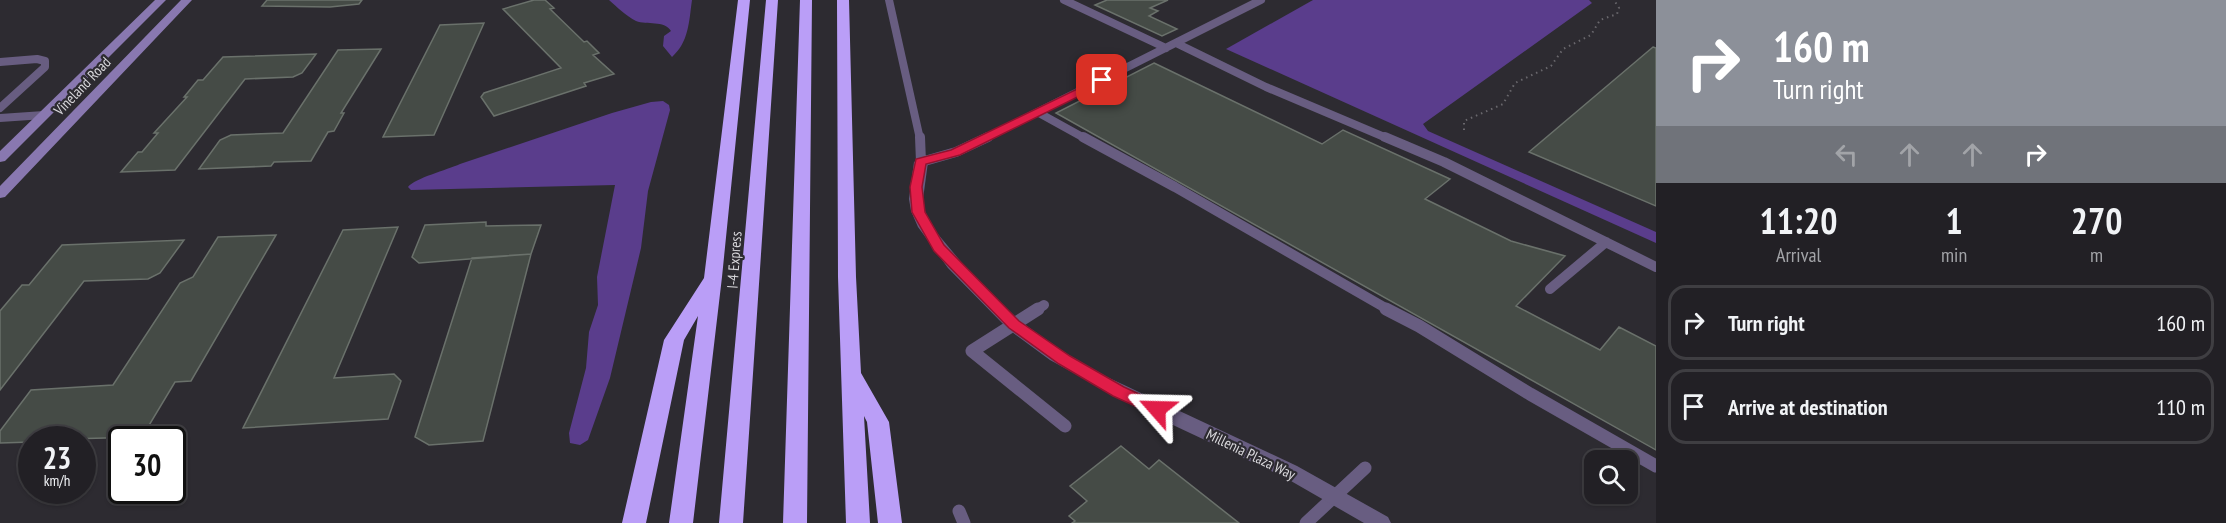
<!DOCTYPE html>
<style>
body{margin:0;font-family:"PT Sans Narrow",sans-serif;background:#2e2d32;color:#f1f3f6;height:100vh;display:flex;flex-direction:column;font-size:22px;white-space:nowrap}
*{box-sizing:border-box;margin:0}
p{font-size:20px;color:#a2a3a7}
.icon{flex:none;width:33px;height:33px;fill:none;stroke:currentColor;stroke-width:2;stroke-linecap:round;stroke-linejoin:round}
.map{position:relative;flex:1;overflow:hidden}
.drawer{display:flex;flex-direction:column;background:#222025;width:570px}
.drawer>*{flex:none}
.hud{background:#8c9099;color:#fff;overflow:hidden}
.buttons{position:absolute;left:1584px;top:450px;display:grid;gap:12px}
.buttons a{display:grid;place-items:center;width:54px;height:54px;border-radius:12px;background:#222025;box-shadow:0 2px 4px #0004,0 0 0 2px #3f3e42;font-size:30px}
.speed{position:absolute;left:18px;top:426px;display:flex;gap:12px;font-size:30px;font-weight:700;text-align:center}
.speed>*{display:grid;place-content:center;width:78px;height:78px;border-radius:50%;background:#222025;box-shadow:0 2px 4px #0004,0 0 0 2px #3f3e42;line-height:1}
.speed small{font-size:15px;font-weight:400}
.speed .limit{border:3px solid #111;border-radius:9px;background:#fff;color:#111}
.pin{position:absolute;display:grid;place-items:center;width:51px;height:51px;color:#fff;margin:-26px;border-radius:12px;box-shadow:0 3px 9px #0006}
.me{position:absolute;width:66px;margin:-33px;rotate:295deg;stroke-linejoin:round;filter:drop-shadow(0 0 4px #0008)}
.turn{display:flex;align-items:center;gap:21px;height:126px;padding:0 18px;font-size:27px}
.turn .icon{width:78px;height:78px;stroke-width:2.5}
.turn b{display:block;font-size:42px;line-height:51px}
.lanes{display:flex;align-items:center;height:57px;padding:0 18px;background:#0003;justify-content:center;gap:30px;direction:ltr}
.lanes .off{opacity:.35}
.eta{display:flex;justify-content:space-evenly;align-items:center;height:102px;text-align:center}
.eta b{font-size:36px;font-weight:700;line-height:42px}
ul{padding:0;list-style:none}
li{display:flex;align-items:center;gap:18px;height:75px;margin:0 12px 9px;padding:0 6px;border:3px solid #3f3e42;border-radius:18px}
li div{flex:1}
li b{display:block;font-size:22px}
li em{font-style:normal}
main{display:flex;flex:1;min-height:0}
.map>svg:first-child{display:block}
</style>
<main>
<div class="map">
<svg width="1656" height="523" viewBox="0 0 1656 523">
<rect width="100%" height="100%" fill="#2d2b31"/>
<path fill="#5a3d8c" d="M609,0h83c-3,21 -3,42 -20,57l-9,-11 1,-10 7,-5c-7,-11 -24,-6 -35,-10 -10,-5 -19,-14 -27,-21z
M1313,0h276l3,3 -169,121 5,7 228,101v11l-430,-194z
M663,101l6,4 1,5 -22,81 -7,57 -31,130 -22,62 -8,5 -10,-2 -1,-10 17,-65 3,-36 9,-27 -1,-28 18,-92 -204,5 -3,-3c7,-9 39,-17 52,-23l152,-51 39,-11z"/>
<path fill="#454b46" stroke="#6a716b" stroke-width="1.5" d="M267,0h95l-3,4 -29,3 -68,-1z
M534,0h11l9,8 -4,1 34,33 3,-1 12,12 -6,2 21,19 -30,9 2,3 -92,30 -13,-19 3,-4 77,-25 -58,-59z
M1107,0h61l-18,8 8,3 -9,5 28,13 -15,7 -67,-31z
M484,23l-50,112 -51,2 57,-112z
M1653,47l3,1v158l-127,-54z
M381,49l-40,64h3l-10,18 -6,1 -17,29 -37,1 -3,4 -72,3 21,-29 11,-5 52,-2 55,-83z
M316,54l-14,19 -9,4 -48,2 -70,91 -54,2 17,-20h4l16,-19h-4l33,-36h-3l14,-17h5l20,-23z
M1154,63l168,81 21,-14 107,49 -25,20 86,42 54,15 -49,50 84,44 19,-23 37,19v104l-600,-337z
M486,222v4l55,-1 -10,29 -112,9 -7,-6 13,-32z
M398,227l-64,151 60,-4 7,7 -13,38 -145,9 100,-198z
M276,235l-85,146 -16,1 -33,55 -110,3v2l-32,1v-12l31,-41 82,-5 67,-102 13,-6 25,-40z
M184,240l-24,33 -12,6 -64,2 -84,109v-79l22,-26h7l33,-40z
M531,254l-48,187 -54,4 -14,-8 57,-179z
M1121,446l28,23 10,-9 80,63h-167l3,-2 -6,-5 18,-15 -17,-15z"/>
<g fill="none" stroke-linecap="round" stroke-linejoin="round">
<path stroke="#6a686d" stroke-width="2" stroke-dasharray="1.5 4" stroke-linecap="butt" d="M1464,130v-9l39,-17 12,-21 36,-17 12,-17 28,-14 9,-15 17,-6 2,-6 -5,-8"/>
<path stroke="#685d81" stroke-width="8" d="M889,0l31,139
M1064,0l102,48
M1176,43l90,44 123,52
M0,62l37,-3 8,2v6l-45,41
M1039,113l47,26
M0,118l44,-3
M984,139l277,-139"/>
<path stroke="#685d81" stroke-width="10" d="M920,137l1,25 35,-10 32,-15
M1083,137l92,50 214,123
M1385,137l59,25 212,105
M1550,289l56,-47
M1036,310l8,-5"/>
<path stroke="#685d81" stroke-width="13" d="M1038,309l-66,42 93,75
M1386,309l33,17 111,68 126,72
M959,511l5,12
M1306,523l59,-55"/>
<path fill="#685d81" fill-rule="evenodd" d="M921,158l7,4 -5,37 2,12 7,16 45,54 43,40 42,30 45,26 190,89 91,51 3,6h-27l-80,-46 -143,-67 -91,-50 -42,-31 -60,-61 -30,-41 -7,-16 -2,-12 5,-37z"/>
<path fill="#8978b0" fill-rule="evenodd" d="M155,0h11l-161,161 -5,1v-11z
M181,0h11l-187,197 -5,1v-12z"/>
<path fill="#ba9ef7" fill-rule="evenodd" d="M738,0h12l-28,277 -29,246h-24l29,-207 -14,24 -38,183h-24l42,-183 40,-62z
M766,0h12l-35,523h-24z
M800,0h12l-5,523h-24z
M837,0h12l7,277 5,96 28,49 13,101h-24l-11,-101 -3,-6 6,107h-24l-8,-246z"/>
</g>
<path fill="#e11d48" stroke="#92132f" stroke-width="1.5" d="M1102,77l4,1v5l-146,72 -34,9 -4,23 3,25 19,33 75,76 51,35 54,31 39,18 2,4 -2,5 -6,2 -44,-20 -54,-32 -50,-36 -75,-77 -22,-39 -2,-25 6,-28 35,-9z"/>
<g text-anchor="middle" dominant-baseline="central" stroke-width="4.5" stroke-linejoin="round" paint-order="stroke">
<g font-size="15" fill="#d8d7db" stroke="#2d2b31">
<text transform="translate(82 86) rotate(-46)">Vineland Road</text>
<text transform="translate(734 260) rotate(-86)">I-4 Express</text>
<text transform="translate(1251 454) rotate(26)">Millenia Plaza Way</text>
</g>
</g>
</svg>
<div class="buttons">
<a><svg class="icon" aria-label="search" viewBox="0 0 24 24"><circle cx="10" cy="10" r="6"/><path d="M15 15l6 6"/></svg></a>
</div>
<div class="speed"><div>23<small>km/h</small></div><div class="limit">30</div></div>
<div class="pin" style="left:1102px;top:80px;background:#d93025"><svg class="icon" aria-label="arrive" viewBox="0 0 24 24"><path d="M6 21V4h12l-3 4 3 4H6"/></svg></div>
<svg class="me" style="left:1157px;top:409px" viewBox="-20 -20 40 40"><path d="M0-17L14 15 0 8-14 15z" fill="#e11d48" stroke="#fff" stroke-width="4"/></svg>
</div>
<section class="drawer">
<div class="hud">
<div class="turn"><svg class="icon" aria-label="right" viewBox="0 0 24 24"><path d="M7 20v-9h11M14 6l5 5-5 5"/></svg><div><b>160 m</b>Turn right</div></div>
<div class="lanes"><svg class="icon off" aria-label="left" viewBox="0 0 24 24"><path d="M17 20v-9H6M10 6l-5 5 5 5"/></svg><svg class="icon off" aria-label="ahead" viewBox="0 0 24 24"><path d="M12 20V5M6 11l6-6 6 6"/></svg><svg class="icon off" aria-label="ahead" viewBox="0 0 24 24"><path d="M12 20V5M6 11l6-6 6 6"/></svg><svg class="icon" aria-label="right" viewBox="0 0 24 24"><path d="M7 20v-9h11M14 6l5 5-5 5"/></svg></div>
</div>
<div class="eta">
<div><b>11:20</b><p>Arrival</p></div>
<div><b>1</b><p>min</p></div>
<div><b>270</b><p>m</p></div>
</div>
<ul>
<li><svg class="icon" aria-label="right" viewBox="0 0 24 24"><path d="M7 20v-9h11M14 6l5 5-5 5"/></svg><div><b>Turn right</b></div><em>160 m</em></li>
<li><svg class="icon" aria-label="arrive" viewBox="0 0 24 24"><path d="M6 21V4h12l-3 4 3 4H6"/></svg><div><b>Arrive at destination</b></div><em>110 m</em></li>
</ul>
</section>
</main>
